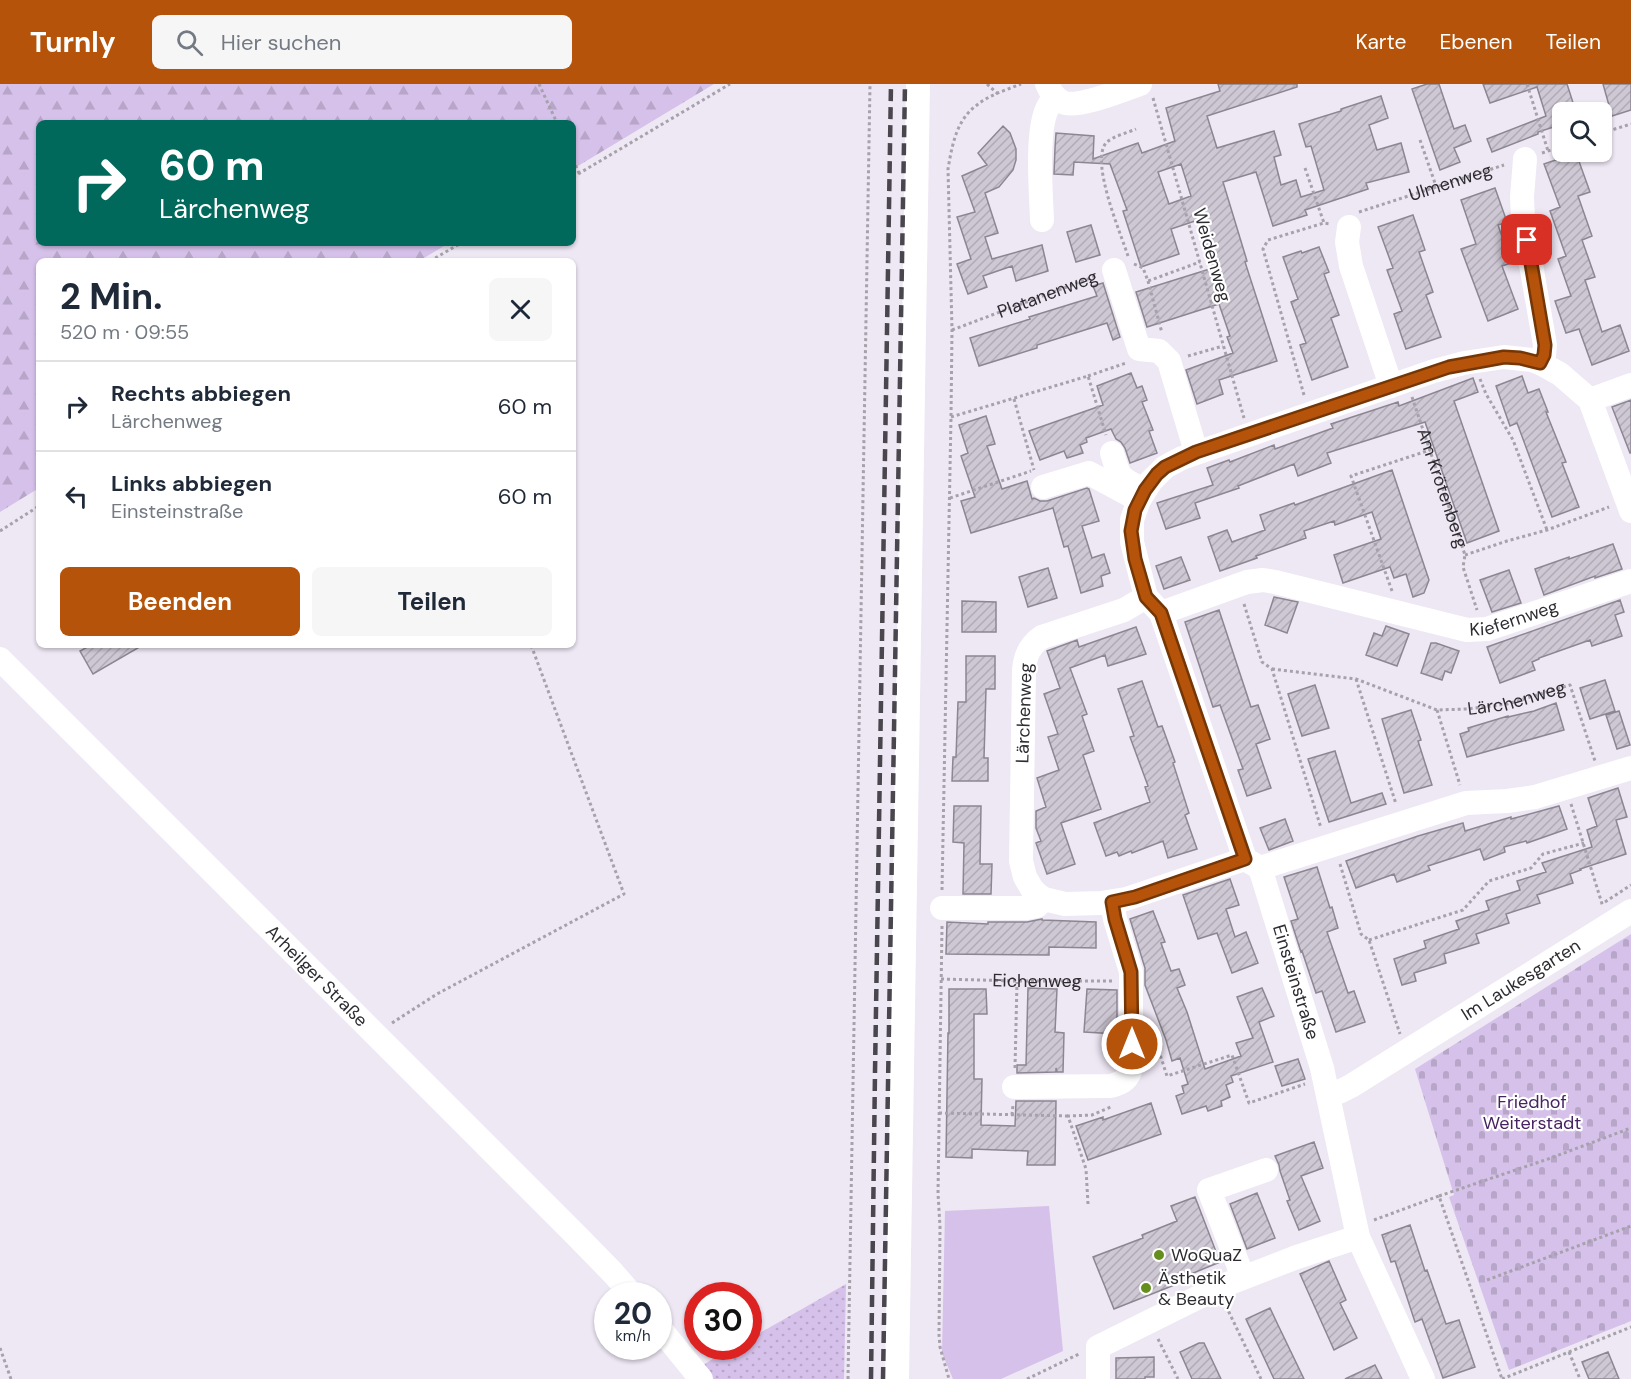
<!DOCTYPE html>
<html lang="de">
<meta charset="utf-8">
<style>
body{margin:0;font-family:"DM Sans",sans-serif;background:#f6f6f7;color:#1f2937;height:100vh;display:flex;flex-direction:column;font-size:22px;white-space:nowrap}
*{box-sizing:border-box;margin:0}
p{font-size:20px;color:#747a83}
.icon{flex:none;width:33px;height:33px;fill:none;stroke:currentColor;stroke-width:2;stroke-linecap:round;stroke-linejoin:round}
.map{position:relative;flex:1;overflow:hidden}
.details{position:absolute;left:36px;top:174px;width:540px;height:390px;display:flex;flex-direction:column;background:#fff;border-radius:9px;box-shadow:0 2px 4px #0004}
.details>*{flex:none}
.top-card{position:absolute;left:36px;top:36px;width:540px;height:126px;border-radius:9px;box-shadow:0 2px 4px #0004;background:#00695c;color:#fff;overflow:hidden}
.fabs{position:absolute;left:1552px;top:18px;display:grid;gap:12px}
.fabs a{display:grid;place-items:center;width:60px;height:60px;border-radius:9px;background:#fff;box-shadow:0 2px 4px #0004;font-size:30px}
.speed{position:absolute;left:594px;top:1198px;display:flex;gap:12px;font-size:30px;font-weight:700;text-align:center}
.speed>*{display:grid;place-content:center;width:78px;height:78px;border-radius:50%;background:#fff;box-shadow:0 2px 4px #0004;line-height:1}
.speed small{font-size:15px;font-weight:400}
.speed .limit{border:9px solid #d22;background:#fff;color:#111}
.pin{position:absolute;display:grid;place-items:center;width:51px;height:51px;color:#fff;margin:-26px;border-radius:12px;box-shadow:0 3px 9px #0006}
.me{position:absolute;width:66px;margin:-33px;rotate:0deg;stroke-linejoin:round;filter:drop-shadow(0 0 4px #0008)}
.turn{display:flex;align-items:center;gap:21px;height:126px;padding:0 24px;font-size:27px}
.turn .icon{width:78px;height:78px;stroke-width:2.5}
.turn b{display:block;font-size:42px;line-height:51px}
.round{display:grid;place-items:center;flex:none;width:63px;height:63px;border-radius:9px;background:#f6f6f7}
.overview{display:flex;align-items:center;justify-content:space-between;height:102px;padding:0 24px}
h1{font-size:36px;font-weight:700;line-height:45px}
.primary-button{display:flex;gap:12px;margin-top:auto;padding:12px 24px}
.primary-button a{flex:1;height:69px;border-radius:9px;background:#b45309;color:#fff;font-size:24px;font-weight:700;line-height:69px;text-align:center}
.primary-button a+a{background:#f6f6f7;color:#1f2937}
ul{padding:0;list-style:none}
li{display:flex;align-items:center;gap:18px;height:90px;padding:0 24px;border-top:2px solid #e0e1e3}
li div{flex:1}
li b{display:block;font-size:22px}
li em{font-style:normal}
header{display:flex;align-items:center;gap:36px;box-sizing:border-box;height:84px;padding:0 30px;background:#b45309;color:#fff}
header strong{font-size:28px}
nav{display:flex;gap:33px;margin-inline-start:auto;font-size:21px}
.search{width:420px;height:54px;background:#f6f6f7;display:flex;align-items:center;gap:15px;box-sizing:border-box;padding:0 21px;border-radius:9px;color:#747a83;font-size:22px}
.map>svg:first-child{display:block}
</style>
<header>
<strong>Turnly</strong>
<div class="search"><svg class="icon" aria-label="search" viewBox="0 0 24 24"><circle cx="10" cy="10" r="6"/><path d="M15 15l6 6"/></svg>Hier suchen</div>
<nav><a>Karte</a><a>Ebenen</a><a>Teilen</a></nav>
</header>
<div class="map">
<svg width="1631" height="1295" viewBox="0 0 1631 1295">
<defs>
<pattern id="forest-firs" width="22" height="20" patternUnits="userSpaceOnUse" patternTransform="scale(1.5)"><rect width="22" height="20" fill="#d6c1ea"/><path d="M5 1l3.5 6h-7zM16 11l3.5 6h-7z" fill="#b8a6c9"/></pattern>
<pattern id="cemetery-stones" width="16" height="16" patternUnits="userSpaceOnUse" patternTransform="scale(1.5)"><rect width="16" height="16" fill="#d6c1ea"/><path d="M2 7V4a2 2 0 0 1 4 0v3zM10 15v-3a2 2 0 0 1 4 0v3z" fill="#b8a6c9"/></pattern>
<pattern id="garden-dots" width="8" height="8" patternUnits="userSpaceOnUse" patternTransform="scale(1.5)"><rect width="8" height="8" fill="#d6c1ea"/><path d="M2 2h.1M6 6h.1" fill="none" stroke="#b8a6c9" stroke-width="1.8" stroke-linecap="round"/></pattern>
<pattern id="building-hatch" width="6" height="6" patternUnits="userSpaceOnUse" patternTransform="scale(1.5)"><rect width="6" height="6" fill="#cec7d4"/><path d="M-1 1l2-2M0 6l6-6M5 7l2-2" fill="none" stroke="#b1abb6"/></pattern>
</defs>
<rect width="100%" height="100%" fill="#eee7f4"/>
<path fill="#d6c1ea" d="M1049,1122l14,145 -62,28h-48l-11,-26 3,-142z"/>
<path fill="url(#forest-firs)" d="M0,0h714l-141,85v-46h-534v120h410l-30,18h-380v227l-39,24z"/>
<path fill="url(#cemetery-stones)" d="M1631,850v387l-122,49 -60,-173 5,-2 -39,-126z"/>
<path fill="url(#garden-dots)" d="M846,1200l-2,95h-132l-11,-13 33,-19h14l1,-8z"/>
<path fill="url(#building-hatch)" stroke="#8c8692" stroke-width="1.5" fill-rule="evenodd" d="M1218,0h79v3l-90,29 10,32 57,-17 7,24 -7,2 7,28 15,-5 5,17 23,-7 -13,-44 -5,1 -7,-23 42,-13v-2l40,-13 7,22 -19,7 8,25 24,-7 8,29 -43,11 2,6 -63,21 2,5 -34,11 -17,-54 -33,10 24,79 -2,1 32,99 -58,19 4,14 -26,10 -11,-34 47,-17 -6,-16 3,-1 -11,-32 -72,23 -11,-35 77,-24 -15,-48 -27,9 8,25 -38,13 -18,-56 4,-1 -17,-46 -36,-2 -1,13 -19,-1 1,-26 1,-15 38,3 -1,23 45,-16 4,10 33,-12 -9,-33 54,-17zM1181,80l10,32 -22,8 -11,-32z
M1427,0h12l15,45 11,-4 6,16 -17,7 6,14 -20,8 -28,-81z
M1483,0h84l9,28h-13v12l-25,8v2l-46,18 -5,-13 59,-23 -9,-29 -47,16z
M1603,0h28v26l-19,6z
M1003,42l7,7 6,16v11l-3,10 -14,17 -14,6 13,40 -13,4 7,22 50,-14 6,26 -32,10 -4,-15 -29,10 4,11 -19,7 -11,-30 14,-5 -14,-42 18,-5 -13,-36 25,-11 -9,-12z
M1576,69l14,39 -12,4 14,40 -10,4 13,37 -10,3 17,52 18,-7 9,26 -37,14 -13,-36 -13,4 -11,-32 16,-5 -13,-37 8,-3 -16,-45 10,-4 -16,-43z
M1495,104l12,34 -9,3 13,38 -9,3 16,43 -30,12 -27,-72 15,-5 -15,-44z
M1413,131l12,35 -6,2 14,40 -7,3 15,42 -35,12 -12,-35 8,-3 -15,-41 6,-2 -15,-41z
M1091,141l9,30 -24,7 -9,-30z
M1319,163l10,25 -5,2 15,41 -8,3 17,49 -36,13 -12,-35 6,-2 -15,-41 7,-3 -15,-42 18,-6 1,2z
M1103,199l17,54 -7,3 -6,-17 -70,22v3l-58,18 -9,-28 60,-19 -1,-2 68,-21 -4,-10z
M1131,289l6,15 5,-2 5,14 -5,2 11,28 -4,1 8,22 -27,10 -5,-15 -4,-6 -5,-3 -5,-10 -25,9 1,4 -7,3 3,8 -16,5 -3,-7 -24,9 -11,-29 74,-26 -6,-19z
M1522,292l6,17 11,-4 9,23h-2l20,50 -4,1 17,44 -27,10 -35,-94 -7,3 -14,-40z
M1473,294l5,14 -24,9 45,130 -32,12 -42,-121 -98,31 4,10 -33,13 -4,-12 -56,22 1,2 -44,15 5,15 -34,11 -9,-26 56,-18 -6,-17 22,-8 1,2 44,-17 1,4 58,-21 -2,-4 67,-22 1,4z
M1631,316v53h-1l-18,-46z
M986,332l9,28 -8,2 15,43 25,-8 5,18 2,-1 6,3h7l40,-13 2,1 10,32 -17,5 10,32 12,-4 6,19 -9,3 2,10 -22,7 -13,-47 -4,1 -11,-39 -82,25 -10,-32 14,-4 -14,-41 7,-3 -9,-28z
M1392,386l37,110 -5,13 -11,4 -7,-23 -12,4 -4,-11 -47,16 -9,-28 47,-16 -9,-27 -37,13 -1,-4 -30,10 2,7 -50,18 1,2 -37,13 -12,-34 19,-7 5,12 33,-12 -5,-15 34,-12 1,2z
M1613,460l9,25 -27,9v-2l-51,19 -9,-26 34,-12v2z
M1181,473l9,23 -26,9 -8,-23z
M1048,484l9,30 -29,9 -9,-30z
M1509,486l12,33 -29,9 -12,-32z
M1274,513l24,5 -11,31 -22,-8z
M1620,516l4,12 -9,3 7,21 -30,10 -2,-6 -51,18v1l-7,3 3,8 -35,13 -13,-36z
M962,517l34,1v30h-34z
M1219,526l32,97 7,-2 12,34 -14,5 15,44 -24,8 -9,-26 5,-1 -23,-64 -7,2 -28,-85z
M1386,542l23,8 -12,32 -31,-11 8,-22 8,3z
M1136,543l10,27 -38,12 -3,-11 -35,13 17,46 -5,2 12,35 -11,4 18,54 -40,14 14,41 -28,10 -11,-31 5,-2 -5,-13v-17l10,-4 -9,-29 22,-8 -11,-33 10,-3 -14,-40 16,-6 -13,-37 30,-11 2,7z
M1431,559h5l23,8 -8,22 -6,-2 -3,9 -21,-7z
M91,561h52l-50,29 -13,-23z
M966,572h29v33h-9l-2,69h4v23h-36l1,-24h3l2,-55h8z
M1605,596l10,31 -25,8 -10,-31z
M1142,597l16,46 4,-1 13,36 -2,1 16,50 -4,2 12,34 -29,9 -5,-17 -31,12 -1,-2 -12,5 -2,-4 -11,4 -12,-33 56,-21 -5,-15 3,-1 -18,-49 4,-1 -16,-47z
M1315,601l14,43 -27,8 -14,-42z
M1556,619l8,27 -97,27 -7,-23 9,-3 -1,-3 40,-12v1l26,-6z
M1411,626l10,30 -3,1 14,44 -28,8 -22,-74z
M1619,627l11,34 -13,4 -11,-34z
M1335,667l16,52 31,-10 4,11 -57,18 -21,-63z
M1618,704l9,29 -11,3 10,34 -46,15 1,1 -11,4 3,9 -36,12 3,8 -34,11 3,9 -33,11 3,9 -35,11 2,9 -32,10 2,8 -14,4 -8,-26 32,-11 -2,-7 35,-12 -3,-8 33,-11 -3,-9 34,-11 -3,-9 29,-9 -4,-9 50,-16 -5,-17 10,-4 -9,-28z
M954,722h27l-1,58h12l-1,30h-28l1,-51 -11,-1z
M1559,722l8,23 -40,14 -1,-2 -22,6 1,5 -21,8 -4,-11 -52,17 2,4 -33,12 -3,-8 -38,14 -10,-27 72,-25 45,-13 2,8 46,-14v2z
M1285,735l8,22 -24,9 -9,-22z
M1317,783l13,41 2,-1 6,21 -11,4 21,61 6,-2 11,31 -29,10 -14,-41 -6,2 -14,-42 -1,1 -10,-31 7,-2 -14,-42z
M1230,795l9,26 -13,4 9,28 11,-5 12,31 -26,10 -15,-40 -19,6 -15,-44z
M1153,827l12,31 -4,1 10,28 8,-2 6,16 -8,3 10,24 18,57 36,-13 -5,-13 17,-5 -16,-41 25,-9 12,28 -15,6 14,40 -42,14 2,6 -7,3 4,12 -9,4 1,5 -14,5 -2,-5 -24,8 -6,-18 8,-3 -2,-7 6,-2 -8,-26 -8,3 -6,-21 -21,-55v-17l-15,-49z
M1042,835v1l54,2v26l-47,-1v8l-103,-1 1,-32 41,2v-2h39z
M1028,904l29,1 -2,43 9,1 -1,39h-6l-1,-4v4l-39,1v-8h9z
M949,905h37l1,25h-13v65h8l-1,46 34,1 1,-25h40l-1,64h-28l1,-14 -56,-2v9l-26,-1 2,-124h1z
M1087,905l30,1v44l-33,-2z
M1298,975l7,20 -23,7 -7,-20z
M1151,1019l10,31 -73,26 -12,-34 27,-9v3z
M1314,1058l9,26 -22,8 19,45 -21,9 -12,-29 3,-1 -10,-29 -1,-6 -4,-9z
M1257,1109l18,45 -28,11 -17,-45z
M1195,1113l25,65 -29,12 1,4 -78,31 -21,-52 50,-19 -1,-3 35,-14 -6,-15z
M1410,1141l15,46 2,-1 19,54 13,-4 16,47 -32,11 -21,-59 -7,3 -20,-61 -4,1 -9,-27z
M1329,1177l17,39 -6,3 17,35 -23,12 -34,-76z
M1270,1224l8,17 26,54h-30l-28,-60z
M1199,1259h5l17,36h-29l-12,-27z
M1608,1268l11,27h-30l-7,-17z
M1154,1273v20h-9v2h-29v-21z
M1375,1281l7,14h-37z"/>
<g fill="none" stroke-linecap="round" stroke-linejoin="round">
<g stroke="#a6a1ab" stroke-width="3" stroke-dasharray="3 3" stroke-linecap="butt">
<path d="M539,0l18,39"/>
<path d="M987,0l11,10"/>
<path d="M1527,0l21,67"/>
<path d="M1153,14l91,320"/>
<path d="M1602,49l29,-9"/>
<path d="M1420,56l16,46"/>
<path d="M1542,69l21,-7"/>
<path d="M573,76l6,13"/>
<path d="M1305,84l19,55"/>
<path d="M573,93l157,-93"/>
<path id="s1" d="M1359,128l145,-47"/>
<path d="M1128,172c-7,-22 -38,-94 -22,-113 7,-7 21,-10 30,-14"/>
<path d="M430,177l31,-18"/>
<path d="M1134,180l9,4 5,13 52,-19"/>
<path d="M1148,197l14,52"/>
<path id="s2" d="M952,246l144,-54"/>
<path d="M1188,272l35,-10"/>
<path d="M1088,292l38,-13"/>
<path d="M1480,295l6,15 27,46 34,90"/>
<path d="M1304,311l-41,-146 5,-9 56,-17 7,1"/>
<path id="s3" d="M1412,313l53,158 -2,12 14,43"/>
<path d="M1014,315l20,71"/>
<path d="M951,333l137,-41 18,59"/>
<path d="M950,414l81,-27"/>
<path d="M0,447l39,-25"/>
<path d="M1465,471l42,-14 40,-11 62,-23"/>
<path d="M1392,507l-41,-115 79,-26"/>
<path d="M1244,520l18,58 10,7 49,159"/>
<path id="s4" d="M1272,585l84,10 81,31 30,-1 40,-5 63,-19 25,76"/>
<path d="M1356,595l40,125"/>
<path d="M1437,626l23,75"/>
<path d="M1571,720l32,103"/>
<path d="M1340,780l21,70 8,6 31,94"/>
<path d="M942,806l9,-473 1,-87 -4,-161c4,-23 8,-49 29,-64 12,-10 29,-15 44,-21"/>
<path d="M1605,818l26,-17"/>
<path d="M942,842l-4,267 2,34 -1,108 1,12 9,32"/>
<path d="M1369,856l94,-30 26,-29 42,-13 12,-14 41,-11"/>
<path id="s5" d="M941,895l76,2h96"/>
<path d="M392,939l45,-29 187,-100 -93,-249"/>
<path d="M1152,943l2,9 13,40 65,-21 17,48 56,-19"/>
<path d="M1015,984l2,-86"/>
<path d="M939,1029l129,3"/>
<path d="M1012,1031l1,-10"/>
<path d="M1439,1112l109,-37 83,-31"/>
<path d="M1088,1120l-2,-35 -18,-53 24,-1 21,-9"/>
<path d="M1374,1136l65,-24 63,183"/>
<path d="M1487,1196l144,-54"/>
<path d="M1226,1222l35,73"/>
<path d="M1158,1255l20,40"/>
<path d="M0,1264l11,31"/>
<path d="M1569,1268l11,27"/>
<path d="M848,1295l22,-1295"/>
<path d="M1027,1295l52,-25"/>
<path d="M1502,1295l129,-52"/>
</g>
<g stroke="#fff" stroke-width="24">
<path d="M1047,0c3,7 7,14 15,18 15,7 61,-12 78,-18"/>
<path d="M1525,75l-3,38 1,22 22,126 -1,10 -4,8"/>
<path d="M1042,136c-1,-28 -6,-87 5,-111 2,-5 5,-8 8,-12"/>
<path d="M1349,143l-2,15 4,24 40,120"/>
<path d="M1114,186l25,79 20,2 10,10 27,91"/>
<path d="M1590,316l41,-15"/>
<path d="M1112,369c7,23 6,25 29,35"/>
<path d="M1043,403l46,-14 50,27"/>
<path d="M1146,513l-22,13 -82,27c-12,8 -17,18 -18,33l-3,191 4,16 7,12 5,5 7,5 21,5 36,-1 25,-4 119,-40"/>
<path id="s6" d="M1161,529l86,-31 16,-2 12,2 192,48 20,-1 144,-48"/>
<path id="s7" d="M0,575l571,571 42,43 20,23"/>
<path d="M1260,784l206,-65 41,-2 28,-4 96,-29"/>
<path d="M942,824h85l10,-2 7,-7"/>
<path d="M1014,1003l97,-1c11,-3 18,-7 20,-19v-95l-16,-53 -3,-17"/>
<path id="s8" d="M1329,1010l10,-2 12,-6 280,-175"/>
<path d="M1243,1193l-34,-87 57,-20"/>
<path d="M658,1242l43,53"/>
<path d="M897,1295l21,-1295"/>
<path d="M1098,1295v-32l119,-59 80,-31 61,-20"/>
<path d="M1423,1295l-65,-142 -36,-169 -62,-200 -15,-9 -84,-246 -15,-16 -14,-55v-22l7,-20 12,-19 14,-14 17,-9 252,-87 30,-8 40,-6 28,3 8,3 20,11 30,26 41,111"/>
</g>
<path stroke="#49474d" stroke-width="4.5" stroke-dasharray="12 6" stroke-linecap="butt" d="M871,1295l4,-307 16,-988
M883,1295l22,-1295"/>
</g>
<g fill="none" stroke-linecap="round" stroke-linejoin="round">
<g stroke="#753606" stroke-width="15">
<path id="route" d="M1132,960l-1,-72 -16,-53 -3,-17 23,-5 110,-38 -84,-246 -15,-16 -11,-38 -4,-28 4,-21 10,-20 12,-16 8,-7 31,-15 253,-85 55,-10 16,1 20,5 4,-8 1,-10 -18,-105"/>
</g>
<use href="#route" stroke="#b45309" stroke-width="10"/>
</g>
<g fill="#658e1e" stroke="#fff" stroke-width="2">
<circle cx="1159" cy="1171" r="6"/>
<circle cx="1146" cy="1204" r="6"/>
</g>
<g text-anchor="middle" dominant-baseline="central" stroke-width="4.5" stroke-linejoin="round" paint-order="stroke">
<g font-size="18" fill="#2e2c31" stroke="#fff">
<text stroke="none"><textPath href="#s1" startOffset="96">Ulmenweg</textPath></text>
<text transform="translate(1212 171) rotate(74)">Weidenweg</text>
<text stroke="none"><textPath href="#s2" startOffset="102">Platanenweg</textPath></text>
<text stroke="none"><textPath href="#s3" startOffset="96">Am Krötenberg</textPath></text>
<text stroke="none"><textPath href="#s6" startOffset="366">Kiefernweg</textPath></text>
<text stroke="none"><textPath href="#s4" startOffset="252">Lärchenweg</textPath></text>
<text transform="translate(1024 629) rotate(-88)">Lärchenweg</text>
<text stroke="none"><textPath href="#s7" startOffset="448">Arheilger Straße</textPath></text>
<text stroke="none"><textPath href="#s5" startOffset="96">Eichenweg</textPath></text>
<text stroke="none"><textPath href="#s8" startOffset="224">Im Laukesgarten</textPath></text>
<text transform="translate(1296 898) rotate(73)">Einsteinstraße</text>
</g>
<g font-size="18" fill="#472361" stroke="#fff">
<text x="1532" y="1018">Friedhof<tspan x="1532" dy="21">Weiterstadt</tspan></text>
</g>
<g font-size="18" fill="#2e2c31" stroke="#fff" text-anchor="start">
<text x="1171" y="1171">WoQuaZ</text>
<text x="1158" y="1194">Ästhetik<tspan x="1158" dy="21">&amp; Beauty</tspan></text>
</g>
</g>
</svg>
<div class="fabs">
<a><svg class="icon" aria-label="search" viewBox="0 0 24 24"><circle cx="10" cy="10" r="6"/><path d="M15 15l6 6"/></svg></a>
</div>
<div class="speed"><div>20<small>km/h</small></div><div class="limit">30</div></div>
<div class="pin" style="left:1527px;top:156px;background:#d93025"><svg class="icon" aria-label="arrive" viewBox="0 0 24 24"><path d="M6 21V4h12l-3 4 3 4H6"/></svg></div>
<svg class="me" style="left:1132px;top:960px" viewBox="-20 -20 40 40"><circle r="17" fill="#b45309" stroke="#fff" stroke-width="3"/><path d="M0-11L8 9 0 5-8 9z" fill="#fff"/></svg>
<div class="top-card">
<div class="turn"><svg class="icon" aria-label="right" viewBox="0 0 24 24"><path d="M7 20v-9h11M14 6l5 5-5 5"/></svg><div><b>60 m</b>Lärchenweg</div></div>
</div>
<section class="details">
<div class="overview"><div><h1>2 Min.</h1><p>520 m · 09:55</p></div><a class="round"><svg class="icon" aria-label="close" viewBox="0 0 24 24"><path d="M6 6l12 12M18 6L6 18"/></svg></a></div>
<ul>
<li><svg class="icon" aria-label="right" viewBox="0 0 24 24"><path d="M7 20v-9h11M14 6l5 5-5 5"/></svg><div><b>Rechts abbiegen</b><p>Lärchenweg</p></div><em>60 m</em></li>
<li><svg class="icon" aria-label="left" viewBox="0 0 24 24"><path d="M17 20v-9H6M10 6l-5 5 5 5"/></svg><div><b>Links abbiegen</b><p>Einsteinstraße</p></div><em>60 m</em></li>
</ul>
<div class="primary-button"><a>Beenden</a><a>Teilen</a></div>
</section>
</div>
